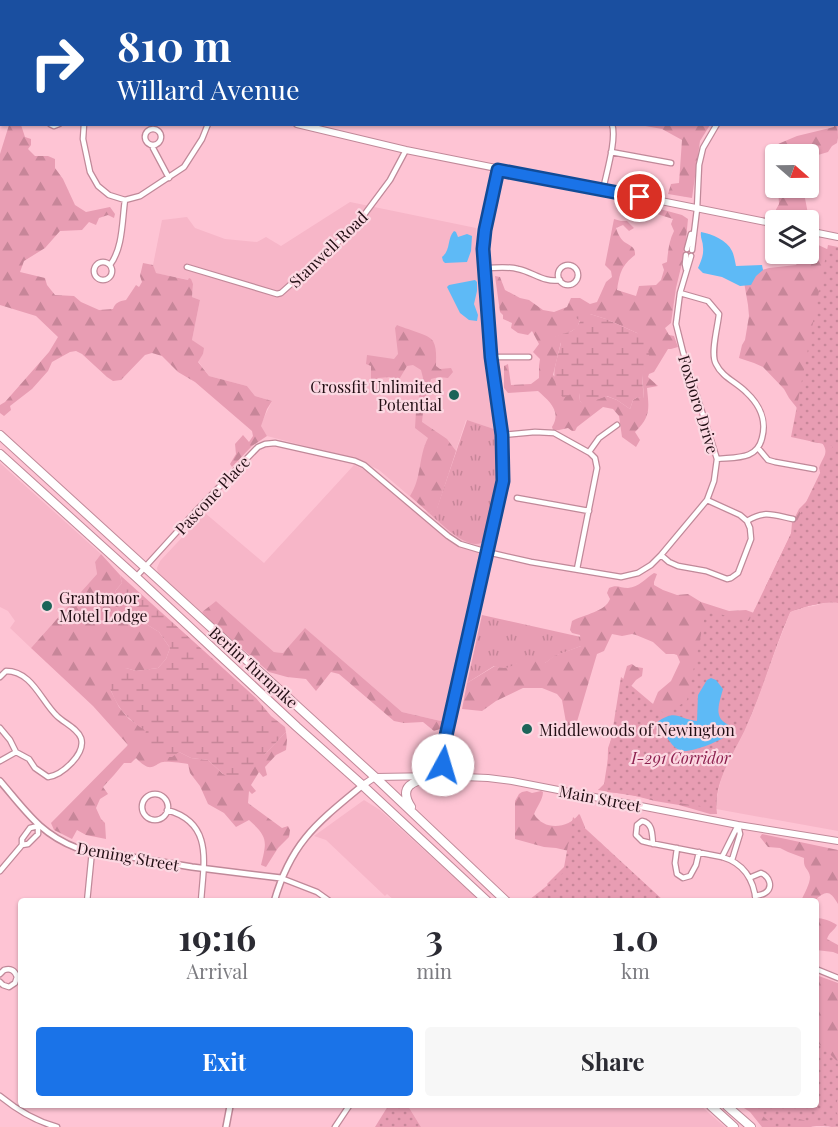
<!DOCTYPE html>
<style>
body{margin:0;font-family:"Playfair Display",serif;background:#f7f7f7;color:#2b2b33;height:100vh;display:flex;flex-direction:column;font-size:22px;white-space:nowrap}
*{box-sizing:border-box;margin:0}
p{font-size:20px;color:#7c7c81}
.icon{flex:none;width:33px;height:33px;fill:none;stroke:currentColor;stroke-width:2;stroke-linecap:round;stroke-linejoin:round}
.map{position:relative;flex:1;overflow:hidden}
.details{position:absolute;left:18px;top:898px;width:801px;height:210px;display:flex;flex-direction:column;background:#fff;border-radius:6px;box-shadow:0 2px 4px #0004}
.details>*{flex:none}
.guide{position:absolute;left:0px;top:0px;width:838px;height:126px;box-shadow:0 2px 4px #0004;background:#1a4fa0;color:#fff;overflow:hidden}
.needle{width:39px;rotate:110deg}
.controls{position:absolute;left:765px;top:144px;display:grid;gap:12px}
.controls a{display:grid;place-items:center;width:54px;height:54px;border-radius:6px;background:#fff;box-shadow:0 2px 4px #0004;font-size:30px}
.pin{position:absolute;display:grid;place-items:center;width:51px;height:51px;color:#fff;margin:-26px;border:3px solid #fff;border-radius:50%;box-shadow:0 2px 6px #0007}
.me{position:absolute;width:66px;margin:-33px;rotate:6deg;stroke-linejoin:round;filter:drop-shadow(0 0 4px #0008)}
.turn{display:flex;align-items:center;gap:21px;height:126px;padding:0 18px;font-size:27px}
.turn .icon{width:78px;height:78px;stroke-width:2.5}
.turn b{display:block;font-size:42px;line-height:51px}
.eta{display:flex;justify-content:space-evenly;align-items:center;height:102px;text-align:center}
.eta b{font-size:36px;font-weight:700;line-height:42px}
.button{display:flex;gap:12px;margin-top:auto;padding:12px 18px}
.button a{flex:1;height:69px;border-radius:6px;background:#1a73e8;color:#fff;font-size:24px;font-weight:700;line-height:69px;text-align:center}
.button a+a{background:#f7f7f7;color:#2b2b33}
.map>svg:first-child{display:block}
</style>
<div class="map">
<svg width="838" height="1127" viewBox="0 0 838 1127">
<defs>
<pattern id="grass-tufts" width="24" height="20" patternUnits="userSpaceOnUse" patternTransform="scale(1.5)"><rect width="24" height="20" fill="#e89db3"/><path d="M3 7l-1-3M5 7V3M7 7l1-3M15 17l-1-3M17 17v-4M19 17l1-3" fill="none" stroke="#c78699"/></pattern>
<pattern id="forest-firs" width="22" height="20" patternUnits="userSpaceOnUse" patternTransform="scale(1.5)"><rect width="22" height="20" fill="#e89db3"/><path d="M5 1l3.5 6h-7zM16 11l3.5 6h-7z" fill="#c78699"/></pattern>
<pattern id="wetland-marsh" width="20" height="14" patternUnits="userSpaceOnUse" patternTransform="scale(1.5)"><rect width="20" height="14" fill="#e89db3"/><path d="M1 5h8M5 5V1M11 12h8M15 12V8" fill="none" stroke="#c78699"/></pattern>
<pattern id="park-dots" width="8" height="8" patternUnits="userSpaceOnUse" patternTransform="scale(1.5)"><rect width="8" height="8" fill="#e89db3"/><path d="M2 2h.1M6 6h.1" fill="none" stroke="#c78699" stroke-width="1.8" stroke-linecap="round"/></pattern>
</defs>
<rect width="100%" height="100%" fill="#fec4d4"/>
<path fill="#f7b6c8" d="M350,202l126,26 21,202 -31,-10 -29,89 45,35 4,-4 -41,182 -43,-10 -96,-83 -23,24 -9,-1 -58,-51 -14,11 -44,-38 -1,-6 3,-7 45,-48 59,50 90,-98 9,4 39,32 10,7 16,4 -49,-42 -20,-10 -92,-24 -7,-10 12,-25 -17,-5 -8,-10 -38,-10 -11,-15 5,-7 -11,-14 8,-40 -8,-3 1,-13 -5,-4 -8,-2 -25,-5 -2,-8 9,-45 25,-3 8,11 30,11 32,3 9,-5 15,9z
M0,463l101,91 -6,8 2,12 -66,74 -21,-20 5,-7 -7,-10 -8,-4z
M834,601l4,2v228l-122,-22v-8l6,-27 26,-52 42,-110 7,-4 17,-2 13,-4z
M364,800l16,10 100,91h-85l-8,-7 -2,2 -59,-56 -12,-4z
M408,1106h293l24,21h-304z"/>
<path fill="url(#grass-tufts)" d="M467,420l30,10 2,37 -1,20 -12,53c-16,15 -45,-17 -57,-27l8,-5z
M482,615l99,22v9l-26,10 -10,7h-28c-6,7 -15,6 -23,3l-27,17z"/>
<path fill="url(#forest-firs)" fill-rule="evenodd" d="M356,0h205v1l-204,1z
M837,106l1,32 -1,5 -5,3 -4,6 -10,3 -9,5 -1,-6h-32l2,-10 19,-8 37,-9v-2l3,-1z
M9,125h12l4,12 6,2v6l-3,4 7,7h13l7,3v9l8,11 12,26 11,7 24,-5 5,7 -1,4 -6,-3 -9,3 -3,7 -7,-3 -7,8 -22,1 -15,17 -21,13 -4,11 25,6 2,7 8,10 19,1 7,6 18,8 14,-1c2,-6 6,-8 13,-9l10,-15 3,2 3,-5 -2,-6 3,-13 10,2 3,8 32,7 1,-2 2,1 2,5 -1,13 8,3 -8,40 12,8 -1,6 -5,8 11,14 38,10 8,10 17,5 -5,8 -6,17 6,10 -15,10 -20,21 -2,-3 6,-10 -1,-10 8,-9 6,7 4,-6 -1,-5 -57,-49 -17,-10 -16,-16 -10,-3 -7,2 -24,25 -8,1 -6,-4 -25,-23 -6,-3 -6,1 -18,10 -4,9 -16,18 -22,17 1,4 -7,6 -4,-3v-8l5,-3 44,-50 9,-15 -22,-21 -36,-11v-151z
M640,125h70l-10,16 -8,57 -24,-4 3,-10 8,-1 3,-43 -20,-11z
M778,188h25l7,36 -2,-4h-12l-23,-5 6,-11z
M660,209l22,6 6,4 -3,30h-1l-1,10 -7,29 -5,35 -6,5 4,7 5,1 4,11 -7,2h-3l-14,23 -5,2 -1,3 10,9 -11,2c2,21 4,28 -12,44l5,8 -4,7 -14,-10 -3,-21 -6,-7 -10,-2 -26,20 -2,4h-3l-4,-3 -9,2h-6l-1,-3c10,-16 -3,-26 -14,-36l-30,2 -4,-5v-22l4,-2 3,21 20,-1 8,-6v-12l1,-7 -7,-7 6,-8 -7,-13 -4,4 -10,-2 -7,-5 1,-5 -9,-4v-4l-3,-3 -5,-36 5,1 5,13 15,8 9,2 14,10 11,2 13,-5 4,-9h9l10,6 7,-2 9,-20 6,-5 -1,-6 -6,-6 9,-46 7,2h6l7,7 -5,3 -6,-6 -7,3c1,3 2,6 4,9 5,9 16,7 15,18 -14,11 -15,18 -18,35l19,6 3,-10 17,-1 5,-5 3,-10 -2,-6 5,-2c1,-11 2,-21 7,-31l-3,-7 2,-5 -16,-5zM590,314l16,5 31,14 9,31 -4,9 2,25 -6,-1 -5,3 -3,9 -13,-9 -11,-4 -23,8 -3,-3 -1,-8h-6l-20,-18 8,-33 -6,-5 15,-5 7,-4 3,-8z
M809,238l3,4 17,8 9,353c-9,-3 -39,5 -48,9 -15,35 -26,72 -41,108 -12,31 -37,59 -32,94h-7l-31,-9 -24,-4 -27,-7 -21,-2 1,-44 6,-17 7,-44 6,-21 5,-2 4,3 7,1 -1,8 -6,4 -8,10 25,14 5,-12 13,-11 9,-19 -3,-7 -3,-1h-8l-13,-12 -17,-7 -4,-1 -10,2 -10,-2 -8,17 -7,3 -21,71 -4,7 -5,-4 -5,-28 -5,-6 -15,-6h-19l-27,13 -14,10 -20,-2 5,-26 28,-17c14,6 21,-3 32,-11l13,3 5,5 9,-7 27,-10 -1,-11 -8,-2 -2,-3 2,-9c13,-7 33,-9 38,-22l-3,-6 2,-5c8,-4 11,0 19,0 11,-1 18,-10 26,-15l3,1 -3,8v3l9,5 14,5 11,-1 13,8 28,9 17,-1 8,3 11,-18v-7l26,-54 1,-11 7,-14 8,-8 14,-25 -2,-8c3,-10 11,-15 3,-25l-10,-1 -8,-4 -7,-30 -8,-10 -5,-9 -21,-22 -9,-4 -15,-5 3,-13 3,-5 4,-24 -1,-11 -4,-23 18,-12 7,-2 27,-3 2,-3 -1,-8h11z
M397,325c8,4 32,9 36,16 4,7 3,17 3,25l4,3 11,-1 2,4 -5,6 -9,-1 -8,2c-5,14 -8,29 -9,43l25,17 9,12 -19,58 -8,4 -19,-17c12,-18 8,-39 18,-58l-13,-10 1,-17 7,-33 -2,-8 -8,-5 -6,1 -10,17 -7,-6 -12,1 -7,9v-21l-5,-2 1,-9 27,4 4,-5 -3,-26z
M101,554l19,21 2,8 -6,7 -4,12 7,9 19,8 21,13 11,16 -4,11 -8,9 -22,3 -10,-3 -15,23 8,16 10,12 50,33 12,6 17,2 15,14 42,-20 21,-22 1,8 -1,10 -10,5 -11,12 2,8 -4,2 -4,-5 -8,13 5,6 -4,3 -3,-3 -1,12 34,25 6,-2 2,4 -1,7 -11,11 -12,19 -5,-2c6,-24 7,-28 -12,-45l-13,7 -12,-14 -16,-9 -8,-18 -10,-13 -2,-9c-4,-1 -22,-3 -25,-2 -6,1 -8,6 -15,5 -4,-1 -9,-6 -12,-9l-5,5h-7l-10,12 -11,12 5,7 -8,5 -4,9 5,11 4,4 1,16 -20,-4 -9,-5 -5,9 -18,-9 -3,-7 77,-78 -35,-39 -62,-58 66,-74 -2,-12z
M216,601l58,51 9,1 22,-25 97,84 43,10 -5,7 -6,2 -11,-9 -19,1 -10,-2 -55,-47 -8,-2 -15,19 -10,-12 -19,-2 -18,-5 -62,-54 -5,-6z
M527,791l5,2 9,-2 2,1c0,7 -6,15 -9,22 10,17 34,15 45,0l1,1 5,12v5l11,9 4,1 2,3 -54,41 -1,-2 20,-20 2,-13 -13,-3 -12,-1 -29,-8v-38l4,-7 3,-2z
M762,834l76,16v54c-9,-15 -12,-13 -24,-3h-13c3,-7 9,-17 9,-24 -1,-9 -7,-7 -6,-19l-16,-6 -8,-4 -12,-1 -8,-10z
M816,918c7,0 15,3 21,7 -3,6 -8,7 -10,14l11,6v9l-5,-2 -17,-2z
M816,975l22,8v144c-7,0 -22,-2 -27,0h-49l-12,-15 -9,-6h75z"/>
<path fill="url(#wetland-marsh)" d="M576,314h14l16,5 31,14 10,11 3,17c-11,10 -7,24 -6,38l-6,-2 -5,3 -3,9 -13,-9 -10,-4 -24,9 -3,-4 -1,-8h-6l-10,5c-15,-21 -7,-33 -2,-55l-7,-6c12,-6 20,-2 26,-16l-5,-4z
M120,575l136,123 15,18 14,11 1,5 -21,22 -19,23 -9,7 -14,-10 -15,-14 -17,-2 -12,-6 -7,5h-19l-10,-14 3,-12c-21,-14 -30,-24 -38,-49l5,-10 13,-4 10,3 22,-3 8,-9 4,-11 -11,-16 -21,-13 -19,-8 -7,-9 4,-12 6,-7z"/>
<path fill="url(#park-dots)" d="M828,245l10,2v356c-9,-3 -39,5 -48,9 -16,36 -26,74 -42,110 -12,28 -33,54 -32,87l-118,-19 6,-6 17,-107 45,38 21,-15 19,-89 43,10 84,-175 -42,-9z
M573,817l2,2 89,82h-134l-1,-1 34,-27z
M816,1041l22,21v35l-3,13 3,5v11l-6,1 -33,-8 -3,8h-21l-23,-21h64z
M388,1106h20l13,21h-46z"/>
<path fill="#5ebaf6" d="M454,231l2,1 2,5 9,-3 5,2 -1,15 -4,11 -22,1 -2,-2 -1,-4c9,-7 5,-19 12,-26z
M701,232c11,2 26,8 31,19 2,4 3,10 4,15l26,-1 1,5 -7,6 -5,9 -11,1 -18,-9 -19,-4 -5,-5c3,-7 6,-13 5,-21 0,-6 -3,-9 -2,-15z
M475,280l2,2v9l-3,13 4,11 -1,6 -8,-1 -9,-7 -13,-26 2,-2z
M711,678l5,2 7,9c-4,15 -11,30 8,37 -1,5 0,5 -4,9 -6,6 -40,20 -48,15 -10,-5 -13,-18 -23,-24v-3c20,-15 22,-4 41,-2l1,-26 9,-15z"/>
<g fill="none" stroke-linecap="round" stroke-linejoin="round">
<g stroke="#c08999" stroke-width="7">
<path id="minor" d="M99,0l3,2
M118,2l4,-2
M158,2v-2
M770,2v-2
M830,2v-2
M837,50h1
M0,72l2,-2
M50,124l4,2 5,-2
M84,124l-1,15 7,33 8,14 11,9 16,5 15,-4 44,-29 18,-28 6,-15
M145 137a8 8 0 1 1 16 0a8 8 0 1 1-16 0Z
M153,145v3l16,30
M611,152l60,11
M603,190c3,-16 14,-51 9,-66
M687,249l4,-15
M692,250l5,-41 2,-44 4,-17 14,-24
M686,255l-1,9 1,5
M94 271a9 9 0 1 1 18 0a9 9 0 1 1-18 0Z
M110,265c13,-17 12,-44 15,-65
M558 275a10 10 0 1 1 20 0a10 10 0 1 1-20 0Z
M187,267l90,27 4,-1 74,-66 35,-47 16,-30
M484,268c12,0 23,-2 34,1 15,3 26,14 42,11
M680,293l28,8 11,13c-1,12 -9,40 -3,50 6,13 20,18 30,28 13,12 21,28 16,46 -5,22 -26,19 -45,21
M491,357h38
M502,435l33,-3 19,1 36,20 5,5 2,10 -20,101
M758,448l10,12 7,2 39,7
M589,452l10,-14 18,-13
M517,498l72,13
M747,521c18,-11 26,-6 46,-2
M661,555l8,7 9,4 28,5 21,8 4,-1 7,-5 13,-34 -1,-11 -3,-7 -7,-6 -33,-15
M136,577l59,-65 63,-65 7,-3 10,-1 80,18 9,4 84,71 12,8 27,8 44,10 90,15 17,-4 13,-8 10,-10 46,-55 7,-19 3,-22 -34,-107 -7,-28 4,-31 11,-37
M0,677l6,-6c26,0 35,30 51,45 7,7 20,12 24,22 5,16 -19,37 -33,39l-13,-9 -6,-9 -13,-7 -6,-12 -10,-12
M0,761l16,-9
M439,776c-5,-6 -3,-14 2,-18l62,-277 -1,-46 -11,-78 -8,-108 2,-19 13,-60
M439,776c6,-4 5,-12 2,-18
M142 807a13 13 0 1 1 26 0a13 13 0 1 1-26 0Z
M167,810c48,13 36,55 34,92
M653,844c-1,-10 0,-21 -11,-23l-5,4 -1,10 6,6 8,2 72,14c21,6 32,22 34,45
M677,848l-2,15 2,11 6,4 7,-2 6,-11 3,-13
M722,857l16,-32
M732,860l8,-26 -2,-9
M0,871l22,-26v-6l8,-11 8,-2v8l-10,10 -6,1
M281,878l36,14 14,10
M749,878l12,-5c8,3 13,14 4,20 -3,2 -6,2 -10,3
M87,902l5,-51
M816,969l22,9
M0,974l4,-4c6,-2 11,0 13,7l-2,6 -6,4 -6,-2 -3,-3
M0,1096c17,14 35,25 57,31
M335,1127l14,-21"/>
</g>
<g stroke="#c08999" stroke-width="8">
<path id="tertiary" d="M0,781c25,29 40,53 77,67l115,19 89,11
M274,902c17,-60 43,-79 89,-117
M226,1127l4,-21"/>
</g>
<g stroke="#c08999" stroke-width="8">
<path id="secondary" d="M0,61h2
M297,124l109,26 370,74
M808,231l30,6
M363,785l12,-8 64,-1 49,2 24,3 226,44 100,16"/>
</g>
<g stroke="#c08999" stroke-width="10">
<path id="trunk" d="M0,435l375,342 132,125
M0,454l136,123 161,150 63,56 128,119
M411,807c-14,-22 4,-26 22,-31
M711,1106l23,21
M727,1106l24,21"/>
</g>
<use href="#minor" stroke="#fff" stroke-width="4.5"/>
<use href="#tertiary" stroke="#fff" stroke-width="5"/>
<use href="#secondary" stroke="#fff" stroke-width="6"/>
<use href="#trunk" stroke="#fff" stroke-width="8"/>
</g>
<g fill="none" stroke-linecap="round" stroke-linejoin="round">
<g stroke="#114b97" stroke-width="15">
<path id="route" d="M443,765l-2,-7 62,-277 -1,-46 -11,-78 -8,-108 2,-19 13,-60 142,27"/>
</g>
<use href="#route" stroke="#1a73e8" stroke-width="10"/>
</g>
<g fill="#1c6459" stroke="#fcd8e2" stroke-width="2">
<circle cx="454" cy="395" r="6"/>
<circle cx="47" cy="606" r="6"/>
<circle cx="527" cy="729" r="6"/>
</g>
<g text-anchor="middle" dominant-baseline="central" stroke-width="4.5" stroke-linejoin="round" paint-order="stroke">
<g font-size="16" fill="#220e14" stroke="#fcd8e2">
<text transform="translate(328 249) rotate(-44)">Stanwell Road</text>
<text transform="translate(699 404) rotate(73)">Foxboro Drive</text>
<text transform="translate(212 495) rotate(-47)">Pascone Place</text>
<text transform="translate(254 667) rotate(42)">Berlin Turnpike</text>
<text transform="translate(600 798) rotate(11)">Main Street</text>
<text transform="translate(128 856) rotate(10)">Deming Street</text>
</g>
<g font-size="16" fill="#220e14" stroke="#fcd8e2" text-anchor="start">
<text x="442" y="386" text-anchor="end">Crossfit Unlimited<tspan x="442" dy="18">Potential</tspan></text>
<text x="59" y="597">Grantmoor<tspan x="59" dy="18">Motel Lodge</tspan></text>
<text x="539" y="729">Middlewoods of Newington</text>
</g>
<g font-size="16" font-style="italic" fill="#8c204e" stroke="#fcd8e2">
<text x="681" y="757">I-291 Corridor</text>
</g>
</g>
</svg>
<div class="controls">
<a><svg class="needle" viewBox="-14 -14 28 28"><path d="M0-13l5 13h-10z" fill="#e53935"/><path d="M0 13l5-13h-10z" fill="#7c7c81"/></svg></a>
<a><svg class="icon" aria-label="layers" viewBox="0 0 24 24"><path d="M12 4l9 5-9 5-9-5zM3 14l9 5 9-5"/></svg></a>
</div>
<div class="pin" style="left:640px;top:197px;background:#d93025"><svg class="icon" aria-label="arrive" viewBox="0 0 24 24"><path d="M6 21V4h12l-3 4 3 4H6"/></svg></div>
<svg class="me" style="left:443px;top:765px" viewBox="-20 -20 40 40"><circle r="19" fill="#fff"/><path d="M0-13L10 11 0 6-10 11z" fill="#1a73e8"/></svg>
<div class="guide">
<div class="turn"><svg class="icon" aria-label="right" viewBox="0 0 24 24"><path d="M7 20v-9h11M14 6l5 5-5 5"/></svg><div><b>810 m</b>Willard Avenue</div></div>
</div>
<section class="details">
<div class="eta">
<div><b>19:16</b><p>Arrival</p></div>
<div><b>3</b><p>min</p></div>
<div><b>1.0</b><p>km</p></div>
</div>
<div class="button"><a>Exit</a><a>Share</a></div>
</section>
</div>
